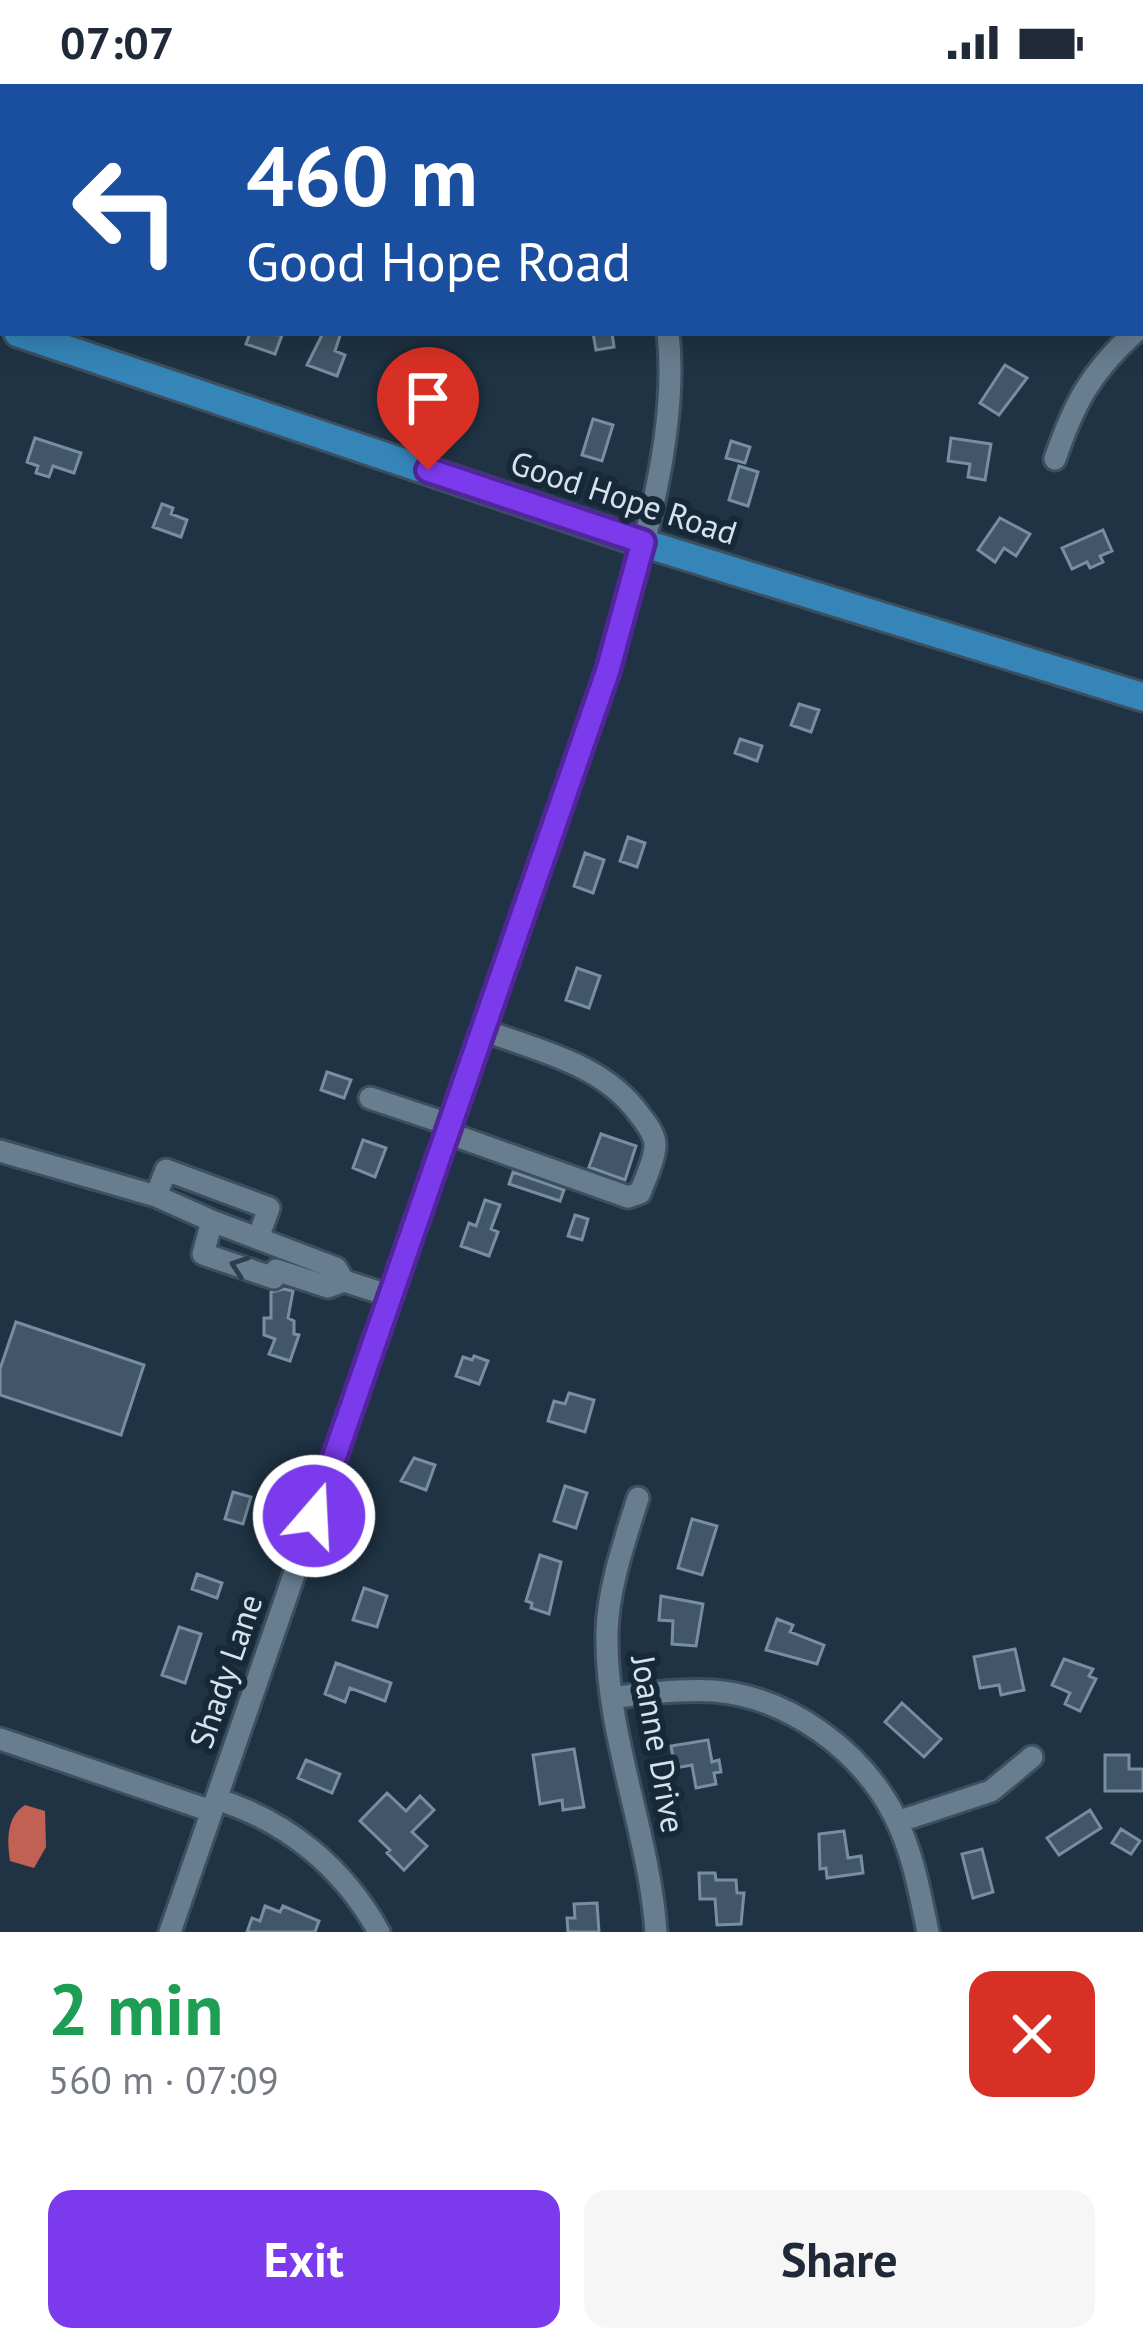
<!DOCTYPE html>
<meta charset="utf-8">
<style>
body{margin:0;font-family:"PT Sans",sans-serif;background:#f6f6f7;color:#1f2937;height:100vh;display:flex;flex-direction:column;font-size:45px;white-space:nowrap}
*{box-sizing:border-box;margin:0}
p{font-size:39px;color:#747a83}
.icon{flex:none;width:66px;height:66px;fill:none;stroke:currentColor;stroke-width:2;stroke-linecap:round;stroke-linejoin:round}
.map{position:relative;height:1848px;overflow:hidden}
.panel{display:flex;flex-direction:column;background:#fff;flex:1}
.panel>*{flex:none}
.guide{position:absolute;left:0px;top:0px;width:1143px;height:252px;box-shadow:0 6px 30px #0003;background:#1a4fa0;color:#fff;overflow:hidden}
.pin{position:absolute;display:grid;place-items:center;width:102px;height:102px;color:#fff;margin:-123px -51px;border-radius:50% 50% 50% 0;rotate:-45deg;box-shadow:0 0 12px #0007}
.pin .icon{rotate:45deg}
.me{position:absolute;width:132px;margin:-66px;rotate:19deg;stroke-linejoin:round;filter:drop-shadow(0 0 9px #0008)}
.turn{display:flex;align-items:center;gap:42px;height:252px;padding:0 48px;font-size:54px}
.turn .icon{width:156px;height:156px;stroke-width:2.5}
.turn b{display:block;font-size:84px;line-height:102px}
.round{display:grid;place-items:center;flex:none;width:126px;height:126px;border-radius:24px;background:#f6f6f7}
.head{display:flex;align-items:center;justify-content:space-between;height:204px;padding:0 48px}
h1{font-size:72px;font-weight:800;line-height:90px;color:#1e9e55}
.primary-button{display:flex;gap:24px;margin-top:auto;padding:24px 48px}
.primary-button a{flex:1;height:138px;border-radius:24px;background:#7c3aed;color:#fff;font-size:48px;font-weight:800;line-height:138px;text-align:center}
.primary-button a+a{background:#f6f6f7;color:#1f2937}
.status{display:flex;justify-content:space-between;align-items:center;height:84px;padding:0 60px;background:#fff;direction:ltr}
.status svg{height:33px;fill:currentColor}
.map>svg:first-child{display:block}
</style>
<div class="status"><b>07:07</b><svg viewBox="0 0 49 12"><path d="M0 12V9h3v3zM5 12V6h3v6zM10 12V3h3v9zM15 12V0h3v12zM26 1h20v11H26zM47 4h2v5h-2z"/></svg></div>
<div class="map">
<svg width="1143" height="1848" viewBox="0 0 1143 1848">
<rect width="100%" height="100%" fill="#1f3344"/>
<path fill="#c16154" d="M25,1721l20,6 1,36 -12,21 -24,-7c-3,-20 -4,-44 15,-56z"/>
<path fill="#415668" stroke="#778ea2" stroke-width="3" d="M250,249l32,2 -7,19 -29,-10z
M323,249h18l-6,18 10,4 -8,21 -30,-11z
M593,249h19l2,14 -18,3z
M1005,281l22,13 -28,37 -19,-12z
M593,335l20,6 -11,36 -20,-6z
M35,354l46,15 -7,20 -21,-7 -4,11 -13,-4 2,-7 -11,-4z
M951,354l40,6 -6,36 -17,-3 2,-13 -22,-3z
M731,357l19,6 -5,16 -19,-5z
M739,382l19,6 -10,34 -19,-6z
M162,420l11,4 -2,6 16,6 -6,17 -28,-10z
M1000,434l30,16 -14,22 -12,-8 -9,14 -17,-12z
M1103,446l9,21 -12,5 3,6 -13,6 -3,-6 -15,7 -10,-21z
M799,620l20,6 -8,22 -20,-7z
M740,655l22,7 -5,15 -22,-8z
M628,753l17,6 -8,24 -17,-6z
M585,769l19,7 -11,33 -19,-7z
M577,884l23,8 -11,32 -23,-8z
M327,988l24,8 -7,18 -23,-8z
M601,1050l35,12 -11,34 -36,-13z
M363,1056l23,8 -11,29 -22,-9z
M513,1088l51,18 -4,11 -51,-17z
M485,1116l15,5 -9,24 7,3 -9,24 -28,-10 8,-23 7,3z
M575,1131l13,4 -6,21 -14,-4z
M284,1205l9,2 -5,27 6,3v13l5,1 -9,26 -21,-7 6,-15 -11,-4v-17h7v-26z
M16,1238l128,43 -23,70 -121,-40v-26z
M474,1272l14,5 -9,23 -23,-8 7,-19 9,3z
M569,1309l25,7 -9,32 -37,-11 6,-20 11,3z
M414,1374l21,7 -9,25 -25,-9z
M565,1402l22,7 -11,35 -22,-7z
M233,1408l18,5 -8,27 -18,-5z
M692,1435l25,7 -15,49 -24,-7z
M540,1471l21,7 -12,52 -18,-6 1,-5 -6,-2z
M197,1490l25,9 -5,15 -25,-9z
M364,1504l23,8 -10,31 -24,-7z
M661,1512l42,8 -7,42 -24,-2 1,-23 -14,-1z
M777,1535l16,6 -3,7 34,13 -7,19 -51,-14z
M179,1543l22,7 -16,49 -23,-8z
M1015,1565l9,41 -23,5 -2,-10 -19,3 -6,-31z
M1064,1575l29,10 -4,7 7,3 -16,32 -15,-7 5,-11 -18,-8z
M336,1579l55,20 -6,18 -35,-13 -5,14 -20,-8z
M902,1619l39,36 -17,18 -39,-35z
M708,1656l4,22 7,-2 2,12 -7,1 2,11 -20,4 -4,-23 -17,3 -4,-22z
M574,1665l10,58 -21,3 -1,-10 -22,4 -7,-49z
M1105,1671h24v14h14v22h-38z
M306,1676l34,14 -8,19 -34,-15z
M387,1709l19,18 14,-15 14,14 -22,22 15,14 -23,24 -17,-17 3,-3 -30,-29z
M1090,1726l11,18 -42,27 -12,-17z
M1121,1745l19,12 -9,13 -19,-11z
M844,1747l4,27 13,-2 2,17 -36,5 -1,-10 -6,1 -1,-35z
M982,1765l11,43 -20,6 -11,-44z
M699,1789h16l1,7h20l1,13h7l-3,31 -24,1 -2,-26h-15z
M597,1819l2,29h-31l-1,-14h8l-1,-14z
M265,1822l15,6 3,-6 36,15 -4,11h-68l5,-14 8,3z"/>
<g fill="none" stroke-linecap="round" stroke-linejoin="round">
<g stroke="#3d4f5d" stroke-width="27">
<path id="minor" d="M649,0l11,3
M926,3l31,-3
M1055,375c19,-55 35,-86 79,-126
M370,1014l81,27
M448,1049l180,64 12,-4c5,-14 14,-31 15,-46 1,-12 -9,-24 -16,-33 -36,-50 -100,-63 -156,-84
M0,1067l156,45
M212,1137l-56,-25 10,-26 103,38 -11,30
M344,1197l-16,6 -52,-17 -2,8 -71,-24 9,-33 124,47 8,13 47,15
M638,1414c-13,42 -30,90 -31,134 -2,102 42,199 49,300
M613,1614c33,-5 67,-9 101,-7 75,6 148,60 181,126 18,36 25,77 33,115
M0,1655l211,72
M216,1715c71,22 127,68 163,133
M897,1738l94,-31 41,-34
M170,1848l438,-1262c29,-101 72,-232 60,-337"/>
</g>
<g stroke="#3d4f5d" stroke-width="33">
<path id="major" d="M18,249l625,210 500,154"/>
</g>
<use href="#minor" stroke="#677e91" stroke-width="21"/>
<use href="#major" stroke="#3585b9" stroke-width="27"/>
</g>
<defs><path id="oneway-chevron" d="M-2-3.5L2.5 0L-2 3.5" fill="none" stroke-width="1.6" stroke-linecap="round" stroke-linejoin="round" transform="scale(3)"/></defs>
<use stroke="#2a3e4f" href="#oneway-chevron" transform="translate(239 1182) rotate(-161)"/>
<g fill="none" stroke-linecap="round" stroke-linejoin="round">
<g stroke="#51269a" stroke-width="30">
<path id="route" d="M314,1432l294,-846 35,-128 -215,-72"/>
</g>
<use href="#route" stroke="#7c3aed" stroke-width="21"/>
</g>
<g text-anchor="middle" dominant-baseline="central" stroke-width="12" stroke-linejoin="round" paint-order="stroke">
<g font-size="33" fill="#d6e2ed" stroke="#162939">
<text transform="translate(624 413) rotate(18)">Good Hope Road</text>
<text transform="translate(225 1587) rotate(-71)">Shady Lane</text>
<text transform="translate(659 1660) rotate(80)">Joanne Drive</text>
</g>
</g>
</svg>
<div class="pin" style="left:428px;top:386px;background:#d93025"><svg class="icon" aria-label="arrive" viewBox="0 0 24 24"><path d="M6 21V4h12l-3 4 3 4H6"/></svg></div>
<svg class="me" style="left:314px;top:1432px" viewBox="-20 -20 40 40"><circle r="17" fill="#7c3aed" stroke="#fff" stroke-width="3"/><path d="M0-11L8 9 0 5-8 9z" fill="#fff"/></svg>
<div class="guide">
<div class="turn"><svg class="icon" aria-label="left" viewBox="0 0 24 24"><path d="M17 20v-9H6M10 6l-5 5 5 5"/></svg><div><b>460 m</b>Good Hope Road</div></div>
</div>
</div>
<section class="panel">
<div class="head"><div><h1>2 min</h1><p>560 m · 07:09</p></div><a class="round" style="background:#d93025;color:#fff"><svg class="icon" aria-label="close" viewBox="0 0 24 24"><path d="M6 6l12 12M18 6L6 18"/></svg></a></div>
<div class="primary-button"><a>Exit</a><a>Share</a></div>
</section>
